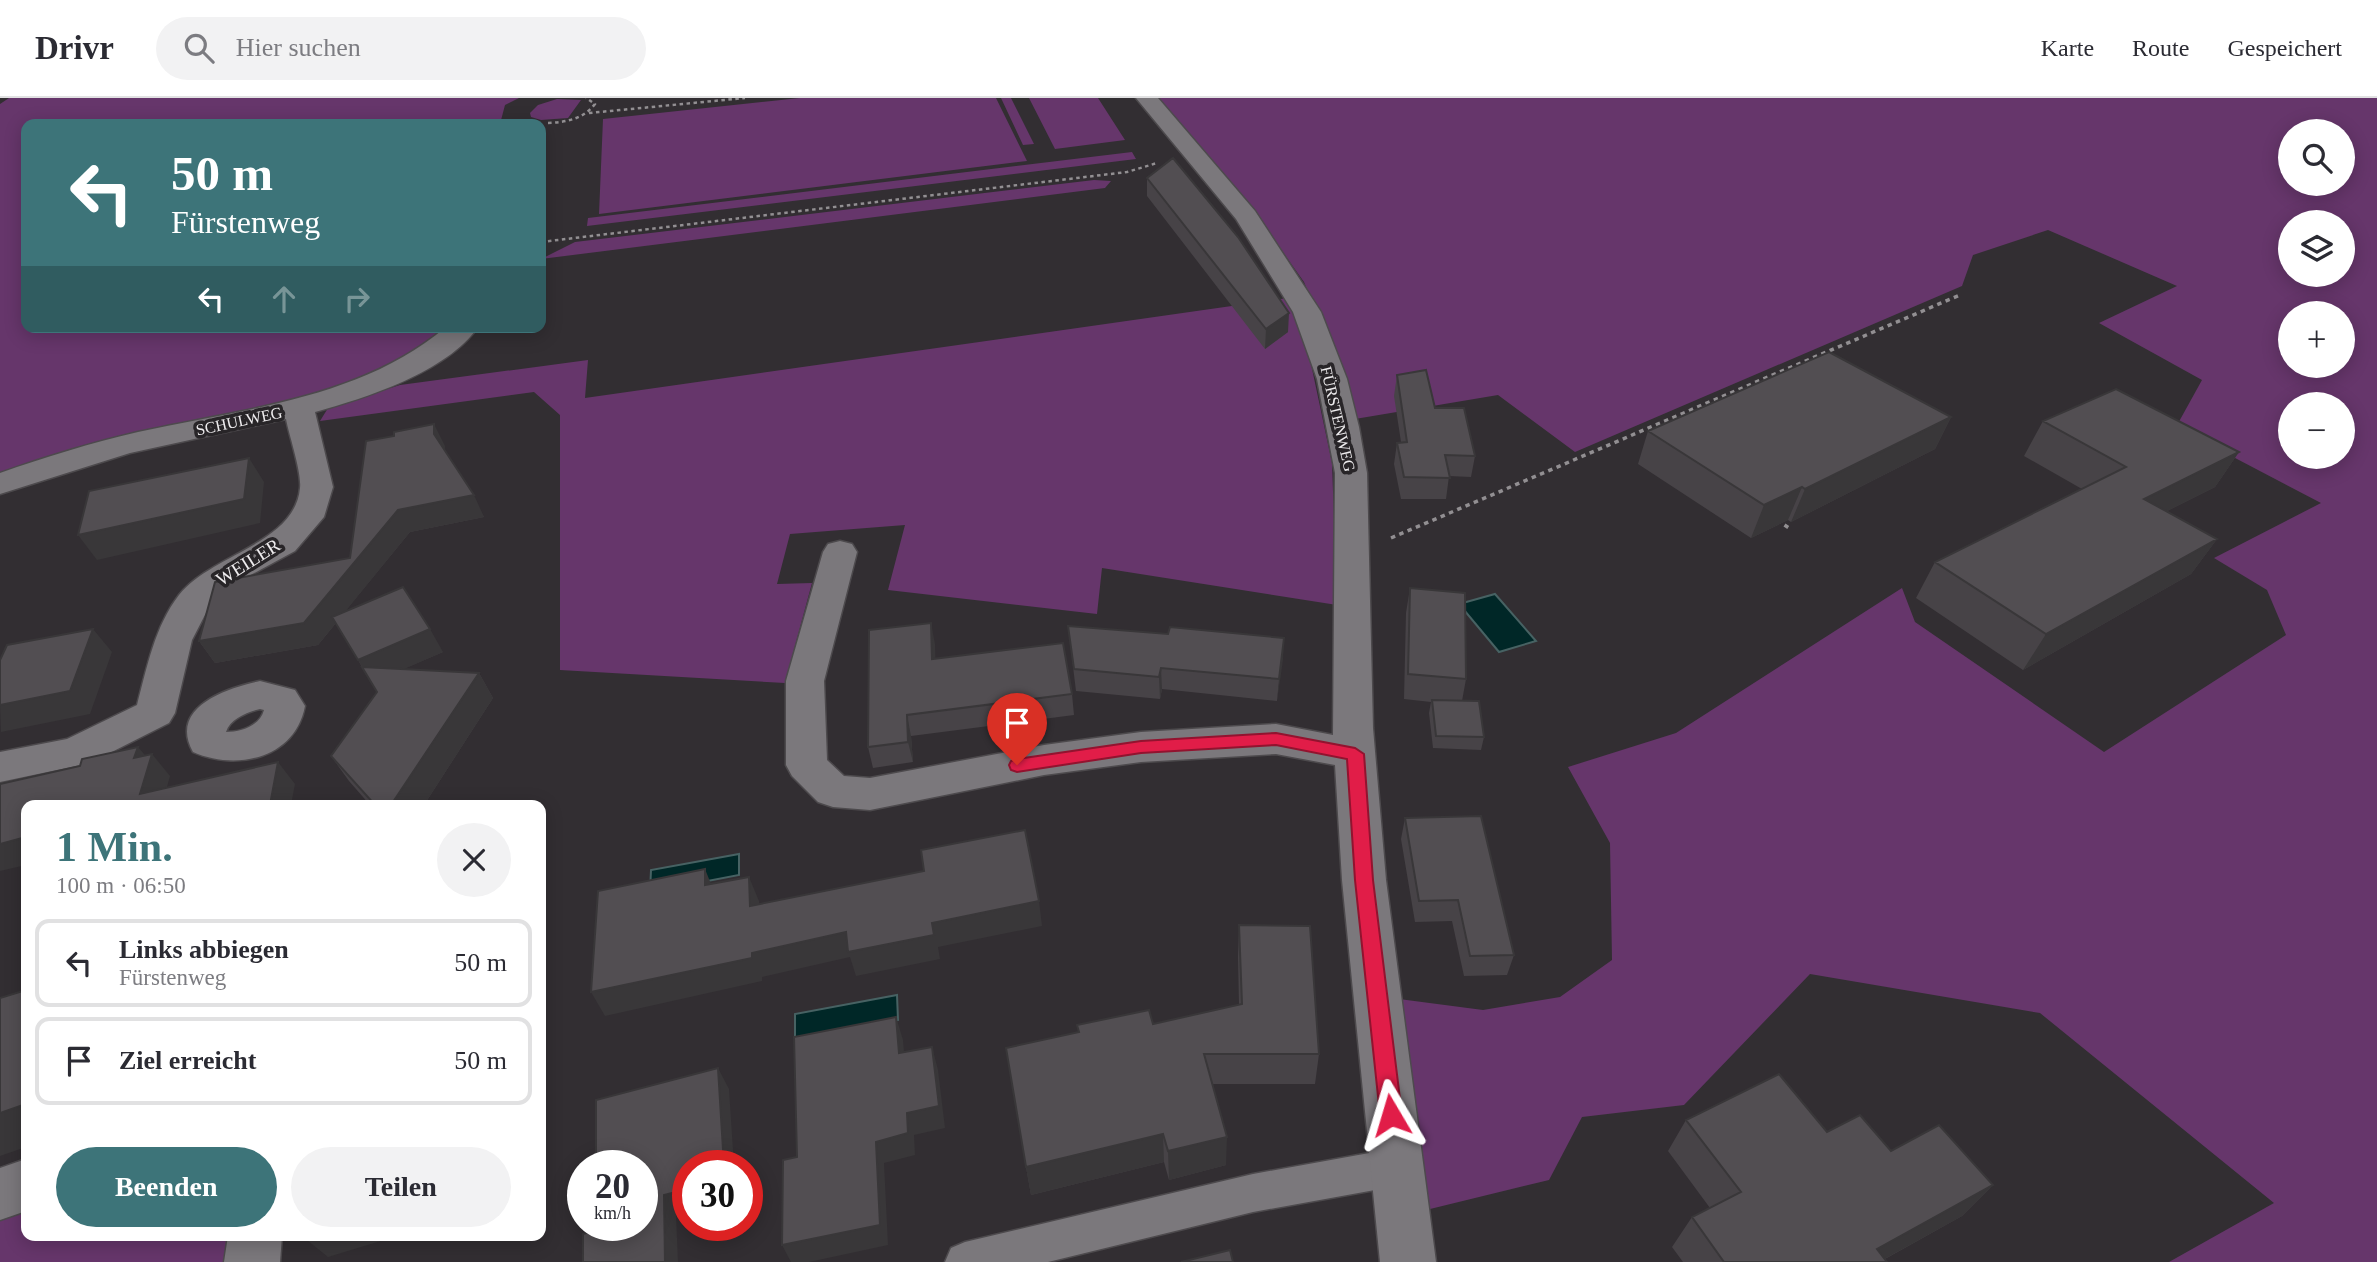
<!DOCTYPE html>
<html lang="de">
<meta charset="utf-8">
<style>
body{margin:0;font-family:Georgia,serif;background:#f2f2f3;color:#2b2b33;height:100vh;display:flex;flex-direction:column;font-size:26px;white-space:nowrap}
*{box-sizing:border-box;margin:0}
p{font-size:23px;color:#7c7c81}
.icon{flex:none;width:38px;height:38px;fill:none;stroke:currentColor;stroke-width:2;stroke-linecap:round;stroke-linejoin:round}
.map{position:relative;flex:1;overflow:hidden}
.sheet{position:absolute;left:21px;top:702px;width:525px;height:441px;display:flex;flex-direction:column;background:#fff;border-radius:14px;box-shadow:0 4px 18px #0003}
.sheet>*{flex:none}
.guide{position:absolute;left:21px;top:21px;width:525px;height:214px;border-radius:14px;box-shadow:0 4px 18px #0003;background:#3d7479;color:#fff;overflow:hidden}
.controls{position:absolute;left:2278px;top:21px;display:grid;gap:14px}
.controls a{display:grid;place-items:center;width:77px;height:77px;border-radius:50%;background:#fff;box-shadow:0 4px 18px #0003;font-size:35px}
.speed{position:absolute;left:567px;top:1052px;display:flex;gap:14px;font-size:35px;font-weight:700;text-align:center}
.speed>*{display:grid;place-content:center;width:91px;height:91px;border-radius:50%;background:#fff;box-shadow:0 4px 18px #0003;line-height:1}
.speed small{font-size:18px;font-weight:400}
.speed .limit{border:10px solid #d22;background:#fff;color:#111}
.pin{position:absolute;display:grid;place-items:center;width:60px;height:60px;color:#fff;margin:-72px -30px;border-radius:50% 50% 50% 0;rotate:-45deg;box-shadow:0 0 7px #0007}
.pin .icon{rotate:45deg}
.me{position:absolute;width:77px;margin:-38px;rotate:353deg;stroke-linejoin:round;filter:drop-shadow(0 0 5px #0008)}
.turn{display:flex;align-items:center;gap:24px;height:147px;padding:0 35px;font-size:32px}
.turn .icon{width:91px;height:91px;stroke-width:2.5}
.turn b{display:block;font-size:49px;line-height:60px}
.lanes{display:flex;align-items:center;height:66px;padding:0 35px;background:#0003;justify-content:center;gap:35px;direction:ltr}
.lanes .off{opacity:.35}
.round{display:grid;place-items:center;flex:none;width:74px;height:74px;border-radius:37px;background:#f2f2f3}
.headline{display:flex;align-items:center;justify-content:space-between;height:119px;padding:0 35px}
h1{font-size:42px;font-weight:600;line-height:52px;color:#3d7479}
.action{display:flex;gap:14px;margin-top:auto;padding:14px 35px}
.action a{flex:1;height:80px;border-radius:42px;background:#3d7479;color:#fff;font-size:28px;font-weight:600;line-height:80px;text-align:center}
.action a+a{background:#f2f2f3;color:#2b2b33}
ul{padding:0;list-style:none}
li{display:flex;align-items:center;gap:21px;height:88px;margin:0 14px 10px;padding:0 21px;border:4px solid #e1e1e2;border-radius:14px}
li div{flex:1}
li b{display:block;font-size:26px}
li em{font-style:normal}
header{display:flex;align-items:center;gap:42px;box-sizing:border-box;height:98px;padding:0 35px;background:#fff;border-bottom:2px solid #e1e1e2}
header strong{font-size:33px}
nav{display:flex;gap:38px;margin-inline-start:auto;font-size:24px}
.search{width:490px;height:63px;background:#f2f2f3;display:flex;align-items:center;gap:18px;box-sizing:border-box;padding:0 24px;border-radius:38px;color:#7c7c81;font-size:26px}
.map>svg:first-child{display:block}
</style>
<header>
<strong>Drivr</strong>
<div class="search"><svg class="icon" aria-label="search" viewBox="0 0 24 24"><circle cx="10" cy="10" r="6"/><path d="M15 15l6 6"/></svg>Hier suchen</div>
<nav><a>Karte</a><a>Route</a><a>Gespeichert</a></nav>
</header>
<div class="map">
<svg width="2377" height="1164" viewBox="0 0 2377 1164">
<rect width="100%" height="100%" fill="#322e32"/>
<path fill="#66366b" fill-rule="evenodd" d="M9,0h510l-14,7 -5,19h-474v203h420l-6,8 -62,38 -85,30 -293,74v-373z
M800,0h196l31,63 -428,53 4,-95z
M1001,0h10l23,46 -11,1z
M1029,0h69l27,42 -70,9z
M1157,0h1220v1164h-208l105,-59 -234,-190 -230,-39 -126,131 -102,12 -33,63 -123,30 -27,-211 84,11 77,-13 52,-37 -2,-117 -42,-76 108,-34 226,-145 13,34 189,130 182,-117 -19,-45 -53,-32 107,-55 -145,-76 26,-47 -103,-57 78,-37 -129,-56 -75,25 -11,31 -387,166 -77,-57 -149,25 -15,-63 -30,-75 -51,-72zM2291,33h52v53h-52zM2291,124h52v53h-52zM2291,215h52v53h-52zM2291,306h52v53h-52z
M557,1l24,1 -13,18 -27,2 -10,-3 -1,-4 8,-8z
M1132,54l4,7 -549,67 1,-8z
M1094,82l17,1 -6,7 -564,71 34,-17z
M1288,200l23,66 21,99 5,142 -235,-37 -5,46 -209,-24 17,-65 -115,9 -13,50 35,-1 -27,100 -225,-13v-255l-26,-23 -214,29 8,-13 72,-23 188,-25 -3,38z
M26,1110v28h203l-3,26h-226v-44z"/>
<path fill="#002727" stroke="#476263" stroke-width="2" d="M1495,496l41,47 -37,11 -40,-48z
M739,756v21l-89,17 1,-22z
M897,897l1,25 -103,20v-26z"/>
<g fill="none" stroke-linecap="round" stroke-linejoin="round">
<g stroke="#4d4a4d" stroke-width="3">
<path id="service" d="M1397,1050l14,6 5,13 -5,13 -14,6 -144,26 -205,50h-103l6,-14 14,-6 288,-68z"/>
</g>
<g stroke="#4d4a4d" stroke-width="3">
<path id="minor" d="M1136,0h22l97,113 66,101 26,67 12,48 8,46 6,255 13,152 50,382h-56l-38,-382 -7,-115 -59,-11 -135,8 -97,13 -174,35 -37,-3 -15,-5 -26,-26 -6,-11v-84l37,-129 5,-8 12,-3 12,3 5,8 -33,129 3,79 17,16 26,2 174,-33 97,-13 135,-8 57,11 2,-262 -18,-94 -24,-67 -57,-93z
M446,229h32c-31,45 -112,71 -163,85l18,75 -9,30 -29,34 -61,33 -26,25 -16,31 -17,73 -6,10 -79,40 -90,19v-30l67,-13 70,-34c10,-38 18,-79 42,-110 32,-41 116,-51 121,-107 2,-15 -11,-53 -14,-69l-156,34 -130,41v-21c45,-16 91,-30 138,-41 104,-23 223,-33 308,-105z
M260,583l35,9 10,16c-10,53 -69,65 -112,46 -25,-45 34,-64 67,-71zM260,611l4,1c-4,16 -23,22 -38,22 4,-13 21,-20 34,-23z
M26,1061v52l-26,9v-52z
M228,1138h54l-2,26h-56z"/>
</g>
<path stroke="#928f92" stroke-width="2.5" stroke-dasharray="3.5 3.5" stroke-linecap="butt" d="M589,15l156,-15
M548,25c19,-1 35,-4 47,-19l-9,-6
M541,144l586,-70 30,-9"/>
<path stroke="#928f92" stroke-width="3.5" stroke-dasharray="4.5 4.5" stroke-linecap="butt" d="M1777,422l12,8
M1391,440l569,-243"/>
<use href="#service" fill="#7b787c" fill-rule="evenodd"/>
<use href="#minor" fill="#7b787c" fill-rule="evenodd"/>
</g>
<path fill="#474347" d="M1147,80l141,154 -23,17 -118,-153z
M1397,277l38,33 40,48 -4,21 -22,-1 -3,23h-45l-7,-35 3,-21 4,-1 -7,-46z
M1951,319l-16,32 -144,73 -3,-2 -37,18 -113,-74 10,-33z
M2043,323l196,31 -24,35 -48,24 50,28 -26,35 -168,96 -107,-72 19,-36 147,-73 -58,-33z
M445,348l-1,4 40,67 -74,15 -64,78 97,42 -40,17 76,4 14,25 -69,107h-54l-21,-24 -18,-25 46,-64 -41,-69 -18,22 -103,18 -16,-22 151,-83z
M1410,490l56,91 -4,22 22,36 -3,13 -48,-2 -4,-35 2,-11 -27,-3 2,-86z
M1068,528l100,8 116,4 -7,63 -115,-12 -2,10 -84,-8z
M935,546v14l137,36 2,21 -163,21 2,26 -40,6 -5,-21z
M1405,720l109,137 -7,20 -43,1 -12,-55 -37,1 -14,-83z
M1239,827l80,129 -4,30h-103l14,81 -57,15 -5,-18 -133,33 -5,-28 127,-143 86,-19 -1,-48z
M1686,1022l141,12 64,19 102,34 -31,31 -77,43 2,3h-204l-11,-15 20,-30 18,-9 -42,-57z"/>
<path fill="#393739" d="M1289,215l-1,19 -23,17 1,-20z
M1951,319l-16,32 -144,73 14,-33z
M434,326l11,22 -1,9 -10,-21z
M2239,354l-24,35 -94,47 23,-35z
M249,360l15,24 -4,41 -163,37 -19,-25z
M1802,389l-14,33 -37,18 13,-33z
M474,397l10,22 -74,15 -92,113 -103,18 -16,-22 105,-18 94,-113z
M2217,441l-26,35 -168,96 23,-36z
M931,525l4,21 1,36 -4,-21z
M93,531l19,23 -22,62 -89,18 -1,-27z
M430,531l13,23 -71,31 -14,-23z
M1284,540l-1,22 -6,41 2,-22z
M1161,570l1,21 -2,10 -1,-22z
M479,575l14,25 -69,107h-33z
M907,617l4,21 2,26 -5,-20z
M138,649l12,14 2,-7 18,22 -8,29 -22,-11 -6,-36z
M278,664l17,22 -4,21h-21z
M26,739v28l-26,6v-27z
M705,771l10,25 -10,-9z
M749,779l10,24 1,29 -10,-24z
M1039,803l3,25 -104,21 2,12 -84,17 -6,-19 -88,20v4l-157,35 -14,-24 161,-39 94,-21 86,-9z
M896,919l7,23 3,36 -7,-23z
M932,949l6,23 7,58 -31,7 1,20 -31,8 4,82 -79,17h-18l-9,-17 94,-103 31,-29z
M718,970l11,21 5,77h-10z
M26,1006v43l-26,9v-43z
M1163,1036l1,28 -133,33 -5,-28z
M1227,1039l-1,28 -57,15 -1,-29z
M1993,1087l-31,31 -83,46 -2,-13z
M688,1091v22l-12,4 2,47h-13l-1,-67z
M302,1138h95l-69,21z"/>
<path fill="#524e52" stroke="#393739" stroke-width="2" d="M1173,60l65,79 51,76 -23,16 -119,-151z
M1829,254l122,65 -146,72 -3,-2 -38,18 -116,-74z
M1426,272l9,38h29l11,48 -30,-1 5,23 -46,-1 -7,-34 10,-1 -10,-67z
M2116,291l123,63 -95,47 73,40 -171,95 -111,-72 191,-95 -83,-46z
M434,326v10l40,61 -76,15 -94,113 -105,18 16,-59 135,-24 16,-117 28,-5v-4z
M249,360l-5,41 -166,36 11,-44z
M403,489l27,42 -72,31 -26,-43z
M1410,490l55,5 1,86 -58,-5z
M931,525l1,36 131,-16 9,51 -165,21 1,27 -40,5 1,-117z
M1068,528l100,8 2,-7 114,11 -5,41 -118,-11 -2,9 -85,-8z
M93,531l-23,62 -70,14v-45l7,-15z
M362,569l117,6 -88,132h-16l-44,-49 46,-64z
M1432,602l47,1 5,36 -48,-1z
M138,649l-4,11 18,-4 -12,40 138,-32 -8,43h-244v32l-26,7v-60l80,-18 2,-7z
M1481,718l33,139 -44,1 -12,-56 -39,1 -14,-83z
M1025,732l14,71 -107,22 2,12 -86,17 -2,-20 -94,21v5l-161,34 7,-101 107,-22v16l44,-8 1,29 174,-35 -3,-21z
M1239,827l71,1 9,128h-115l23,83 -59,14 -5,-17 -137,33 -20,-119 73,-16 -2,-7 72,-15 4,14 89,-20z
M26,892v114l-26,9v-115z
M896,919l3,36 33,-6 7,59 -32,7 1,20 -32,9 4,83 -98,20 1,-85 14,-3 -3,-120z
M718,970l6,98h-36v23l-24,6 1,67h-82v-28l13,-4v-5h46v-59h-46v-66z
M1779,976l48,58 33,-17 31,36 48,-26 54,60 -116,64 10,13h-163l-32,-45 49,-25 -55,-72z
M1230,1152l3,12h-52z"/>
<path fill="#e11d48" stroke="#92132f" stroke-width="2" d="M1276,635l79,15 9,6 9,126 29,235 -3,7 -8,3 -7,-3 -4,-7 -25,-235 -8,-121 -71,-14 -135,8 -124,19 -6,-2 -2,-5 2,-4 6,-2 124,-18z"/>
<g text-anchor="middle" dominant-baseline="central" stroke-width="7" stroke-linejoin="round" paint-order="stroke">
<g font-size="16" fill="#eeecee" stroke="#282528">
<text transform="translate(1338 321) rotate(77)">FÜRSTENWEG</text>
<text transform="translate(239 323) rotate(-12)">SCHULWEG</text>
</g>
<g font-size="19" fill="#eeecee" stroke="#282528">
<text transform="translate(248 464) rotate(-32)">WEILER</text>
</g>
</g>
</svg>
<div class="controls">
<a><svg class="icon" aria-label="search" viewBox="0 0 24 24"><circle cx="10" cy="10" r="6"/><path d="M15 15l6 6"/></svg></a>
<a><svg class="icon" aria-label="layers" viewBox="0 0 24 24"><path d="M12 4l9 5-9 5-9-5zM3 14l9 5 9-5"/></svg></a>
<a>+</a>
<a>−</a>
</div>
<div class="speed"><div>20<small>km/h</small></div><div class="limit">30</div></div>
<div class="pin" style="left:1017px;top:667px;background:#d93025"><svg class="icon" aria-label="arrive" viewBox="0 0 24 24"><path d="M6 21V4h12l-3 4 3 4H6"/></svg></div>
<svg class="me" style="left:1391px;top:1017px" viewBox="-20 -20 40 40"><path d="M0-17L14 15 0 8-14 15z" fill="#e11d48" stroke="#fff" stroke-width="4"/></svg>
<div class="guide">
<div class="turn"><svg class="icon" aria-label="left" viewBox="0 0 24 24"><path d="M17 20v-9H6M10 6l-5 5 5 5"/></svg><div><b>50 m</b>Fürstenweg</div></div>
<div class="lanes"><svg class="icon" aria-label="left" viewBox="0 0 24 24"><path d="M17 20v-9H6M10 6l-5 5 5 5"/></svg><svg class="icon off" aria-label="ahead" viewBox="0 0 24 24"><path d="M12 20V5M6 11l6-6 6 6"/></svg><svg class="icon off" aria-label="right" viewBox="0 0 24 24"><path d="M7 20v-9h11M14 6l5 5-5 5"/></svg></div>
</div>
<section class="sheet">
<div class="headline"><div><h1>1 Min.</h1><p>100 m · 06:50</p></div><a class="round"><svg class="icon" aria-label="close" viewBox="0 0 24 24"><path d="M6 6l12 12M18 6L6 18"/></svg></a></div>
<ul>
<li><svg class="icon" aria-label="left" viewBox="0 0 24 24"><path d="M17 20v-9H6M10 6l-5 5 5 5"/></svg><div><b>Links abbiegen</b><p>Fürstenweg</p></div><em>50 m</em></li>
<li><svg class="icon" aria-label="arrive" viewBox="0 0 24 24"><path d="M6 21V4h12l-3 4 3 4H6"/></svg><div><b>Ziel erreicht</b></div><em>50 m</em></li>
</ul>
<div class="action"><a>Beenden</a><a>Teilen</a></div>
</section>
</div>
